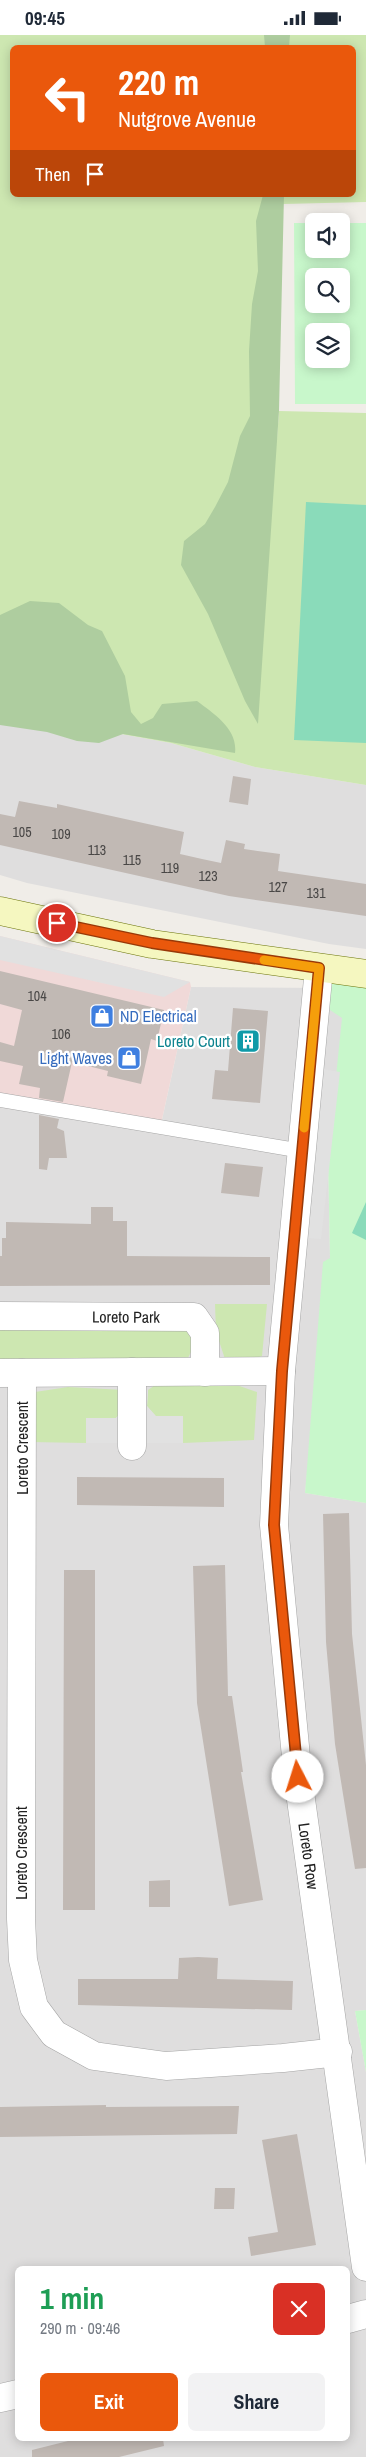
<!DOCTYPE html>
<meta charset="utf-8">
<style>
body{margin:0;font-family:"Archivo Narrow",sans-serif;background:#f2f2f3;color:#1f2937;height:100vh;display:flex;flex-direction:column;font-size:19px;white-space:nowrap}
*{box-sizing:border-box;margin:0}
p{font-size:16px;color:#747a83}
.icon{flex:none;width:28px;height:28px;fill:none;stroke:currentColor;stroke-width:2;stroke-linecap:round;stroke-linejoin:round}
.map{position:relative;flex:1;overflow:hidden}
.drawer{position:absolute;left:15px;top:2231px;width:335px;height:175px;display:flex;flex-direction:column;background:#fff;border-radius:8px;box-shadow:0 2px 12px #0003}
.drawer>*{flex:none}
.guide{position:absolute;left:10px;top:10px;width:346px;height:152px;border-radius:8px;box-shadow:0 2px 12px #0003;background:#ea580c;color:#fff;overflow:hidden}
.controls{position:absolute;left:305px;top:178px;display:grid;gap:10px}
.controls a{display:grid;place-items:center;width:45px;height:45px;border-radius:8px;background:#fff;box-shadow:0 2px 12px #0003;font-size:25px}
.pin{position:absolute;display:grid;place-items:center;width:42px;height:42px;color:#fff;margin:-21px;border:2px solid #fff;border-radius:50%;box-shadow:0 1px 5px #0007}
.me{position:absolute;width:55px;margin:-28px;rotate:355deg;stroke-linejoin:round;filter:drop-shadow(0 0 4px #0008)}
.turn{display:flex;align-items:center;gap:18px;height:105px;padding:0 25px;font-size:22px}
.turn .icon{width:65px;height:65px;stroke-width:2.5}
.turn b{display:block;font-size:35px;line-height:42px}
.then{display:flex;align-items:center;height:48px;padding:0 25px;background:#0003;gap:10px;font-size:19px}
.round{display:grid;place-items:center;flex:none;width:52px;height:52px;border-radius:8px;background:#f2f2f3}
.summary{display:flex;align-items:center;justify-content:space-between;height:85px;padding:0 25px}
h1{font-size:30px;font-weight:700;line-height:38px;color:#1e9e55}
.cta{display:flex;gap:10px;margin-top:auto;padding:10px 25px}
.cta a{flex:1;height:58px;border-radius:8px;background:#ea580c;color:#fff;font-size:20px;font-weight:700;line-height:58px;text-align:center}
.cta a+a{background:#f2f2f3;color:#1f2937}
.status{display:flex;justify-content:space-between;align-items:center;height:35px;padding:0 25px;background:#fff;direction:ltr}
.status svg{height:14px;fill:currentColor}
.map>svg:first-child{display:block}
</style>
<div class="status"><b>09:45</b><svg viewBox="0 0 49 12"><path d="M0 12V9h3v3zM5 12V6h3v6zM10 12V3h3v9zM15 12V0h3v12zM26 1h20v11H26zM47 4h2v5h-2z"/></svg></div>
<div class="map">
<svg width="366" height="2422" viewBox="0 0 366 2422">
<rect width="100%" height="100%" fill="#f0ede8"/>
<path fill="#dfdede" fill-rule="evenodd" d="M0,677l171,31 84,24 111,18v164l-37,-5 -302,-61 -27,-8z
M342,930l1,53 -15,136 2,104 -25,235 61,10v507l-11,1 11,61v385h-366v-1354l160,26 31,-142 132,1zM18,2234h330v170h-330z"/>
<path fill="#f0d9d8" d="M0,901l190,46 1,5 -32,146 -159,-26z"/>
<path fill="#cde7b1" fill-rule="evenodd" d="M0,0h366v167l-83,2 -6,235 2,-28 87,2v372l-111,-18 -84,-24 -171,-31zM12,12h342v148h-342z
M215,1269h52l-5,52 -15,5 -21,1 -10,-30z
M184,1290l12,17 -10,20 -186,1v-37z
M228,1347l29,10 -3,48 -71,3v-26h-27l-9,-11 1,-16 10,-7z
M68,1352l56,3v20l-8,8h-30v25l-56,-1 5,-50z"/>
<path fill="#aecd9f" d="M264,0h26l-1,12h-24z
M263,160h21l-5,216 -21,313 -13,-23 -37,-87 -27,-49 3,-24 21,-17 10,-17 13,-25 12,-46 10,-20 -1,-65 3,-47 6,-33 -2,-50z
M30,566l29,2 29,22 14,6 23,45 6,36 10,12 12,-6 9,-14 35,-3c17,13 41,28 38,52l-112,-19 -24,9 -22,-2 -30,-9 -47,-7v-110z"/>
<path fill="#c8f7cb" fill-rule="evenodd" d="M294,188h20v26h27v-26h25v181h-71zM341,241v28h-27v-28zM314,296h27v28h-27z
M342,930l24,5v533l-61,-10 18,-231 7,-4 -2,-104 14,-136 -12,-8v-25z
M366,1975v62l-11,-61z"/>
<path fill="#8adbba" d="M306,467l60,3v238l-72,-3z
M366,1167v38l-14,-7z"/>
<path fill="#e1e1e1" d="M0,901l190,46 -26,15 -164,-37z
M311,1032l29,5 -19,167 -26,-2z
M124,1355h24l-1,16 9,10h27v27h-97v-25h30l8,-8z"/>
<path fill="#c1b9b4" d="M233,741l18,3 -3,26 -19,-3z
M19,766l38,7v-4l127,28 -4,22 22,5 19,4 5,-23 19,4 -1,5 36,5 -2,17 88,13v32l-137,-20 -229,-51v-31l15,3z
M0,936l164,39 -7,31 -6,-2 -10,45 -34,-8 1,-5 -36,-9 -9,40 -24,-4 1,-10 -21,-4 4,-18 -23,-5v-19l14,4 8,-36 -22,-6z
M233,973l35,3 -8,92 -48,-4 3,-29 13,1z
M39,1080l20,4 -2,9 7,3 3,27h-18l-2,12 -8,-1z
M225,1128l38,4 -4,30 -38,-4z
M91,1172h22v14h14v35l143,1v28l-270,1v-30h2v-18h4v-16l85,2z
M77,1442l147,1v29l-147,-2z
M349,1478l3,121 14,131v103l-11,1 -20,-125 -9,-102 -3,-128z
M225,1530l3,131h4l11,76h-2l22,128 -34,6 -32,-203 -4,-137z
M64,1535h31v340h-32z
M170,1845v27h-21v-26z
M198,1922l20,1 -1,21 76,2 -1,29 -214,-5v-26h100l1,-21z
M106,2070v2l133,-1 -2,28 -237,3v-30z
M297,2099l19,111 -65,11 -3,-19 30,-5 -16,-92z
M215,2153h20l-1,21h-20z
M76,2404h87l1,7 -45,11h-87v-7z"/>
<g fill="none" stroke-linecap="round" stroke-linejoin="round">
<g stroke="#a5a5a5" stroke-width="15">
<path id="lane" d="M0,1065l302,51"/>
</g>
<g stroke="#a5a5a5" stroke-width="29">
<g id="street">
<path id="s1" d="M319,933l-38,403 -7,154 24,253 68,489"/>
<path id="s2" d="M0,1281l194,1 11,16v39"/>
<path d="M0,1338l281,-2"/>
<path d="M22,1338l-1,546 2,41 11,47 20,27 40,22 72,10 117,-8 55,-6"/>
<path d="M132,1411v-74"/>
<path d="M348,2284l18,-5"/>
<path d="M0,2363l18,-4"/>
</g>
</g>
<g stroke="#6b740b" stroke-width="29">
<path id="secondary" d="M0,876l152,33 214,30"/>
</g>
<use href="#lane" stroke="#fff" stroke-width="14"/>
<use href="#street" stroke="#fff" stroke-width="28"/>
<use href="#secondary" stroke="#f5f7c0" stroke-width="28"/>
</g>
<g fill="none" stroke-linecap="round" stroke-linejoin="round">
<g stroke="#983908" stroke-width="12">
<path id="route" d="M57,888l95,20 167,25 -37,403 -8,154 24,252"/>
</g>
<use href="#route" stroke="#ea580c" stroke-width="9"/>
<path stroke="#f59e0b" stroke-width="9" d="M264,925l55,8 -15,160"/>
</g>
<defs>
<g id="shop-square" transform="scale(1.25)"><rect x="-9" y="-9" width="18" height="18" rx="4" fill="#3f7fe0" stroke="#fff"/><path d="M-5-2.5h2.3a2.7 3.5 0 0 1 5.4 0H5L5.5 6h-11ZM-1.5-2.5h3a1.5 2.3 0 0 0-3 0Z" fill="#fff"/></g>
<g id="building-square" transform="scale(1.25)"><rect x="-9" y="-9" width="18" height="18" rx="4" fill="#0f9aa8" stroke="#fff"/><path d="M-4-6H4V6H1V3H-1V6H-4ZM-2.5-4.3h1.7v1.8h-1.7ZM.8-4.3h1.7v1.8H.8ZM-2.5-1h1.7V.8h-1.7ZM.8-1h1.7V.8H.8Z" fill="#fff"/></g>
</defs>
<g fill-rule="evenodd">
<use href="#shop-square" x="102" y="981"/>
<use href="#building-square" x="248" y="1006"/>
<use href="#shop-square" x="129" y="1023"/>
</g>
<g text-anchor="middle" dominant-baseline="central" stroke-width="4.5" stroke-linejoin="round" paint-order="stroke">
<g font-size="14" fill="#494746">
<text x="22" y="797">105</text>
<text x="61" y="799">109</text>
<text x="97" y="815">113</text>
<text x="132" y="825">115</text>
<text x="170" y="833">119</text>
<text x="208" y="841">123</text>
<text x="278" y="852">127</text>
<text x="316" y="858">131</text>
<text x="37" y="961">104</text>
<text x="61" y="999">106</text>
</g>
<g font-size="16" fill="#366cbe" stroke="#fff" text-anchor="start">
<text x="120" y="981">ND Electrical</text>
<text x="112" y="1023" text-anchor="end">Light Waves</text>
</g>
<g font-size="16" fill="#0d838f" stroke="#fff" text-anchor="end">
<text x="230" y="1006">Loreto Court</text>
</g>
<g font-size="16" fill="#212121" stroke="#fff">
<text stroke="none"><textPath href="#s2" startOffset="126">Loreto Park</textPath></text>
<text transform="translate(22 1413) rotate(-90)">Loreto Crescent</text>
<text transform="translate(21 1818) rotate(-90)">Loreto Crescent</text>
<text stroke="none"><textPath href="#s1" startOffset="892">Loreto Row</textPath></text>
</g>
</g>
</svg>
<div class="controls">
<a><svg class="icon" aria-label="sound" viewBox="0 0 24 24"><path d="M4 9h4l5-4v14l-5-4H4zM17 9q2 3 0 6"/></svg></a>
<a><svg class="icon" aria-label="search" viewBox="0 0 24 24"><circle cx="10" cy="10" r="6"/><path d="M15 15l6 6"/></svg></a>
<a><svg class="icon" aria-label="layers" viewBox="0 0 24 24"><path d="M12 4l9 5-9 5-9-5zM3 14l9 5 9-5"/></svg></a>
</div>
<div class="pin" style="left:57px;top:888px;background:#d93025"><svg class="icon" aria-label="arrive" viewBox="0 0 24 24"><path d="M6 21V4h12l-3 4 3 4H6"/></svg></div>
<svg class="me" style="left:298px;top:1742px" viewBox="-20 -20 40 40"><circle r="19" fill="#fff"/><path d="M0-13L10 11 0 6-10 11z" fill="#ea580c"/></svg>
<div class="guide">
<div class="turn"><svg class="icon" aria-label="left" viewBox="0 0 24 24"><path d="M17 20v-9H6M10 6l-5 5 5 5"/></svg><div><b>220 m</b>Nutgrove Avenue</div></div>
<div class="then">Then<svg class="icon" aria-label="arrive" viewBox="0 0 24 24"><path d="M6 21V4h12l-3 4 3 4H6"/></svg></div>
</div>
<section class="drawer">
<div class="summary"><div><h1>1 min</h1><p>290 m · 09:46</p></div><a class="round" style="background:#d93025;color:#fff"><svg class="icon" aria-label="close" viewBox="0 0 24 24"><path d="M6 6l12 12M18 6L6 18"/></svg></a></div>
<div class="cta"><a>Exit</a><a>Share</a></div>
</section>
</div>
